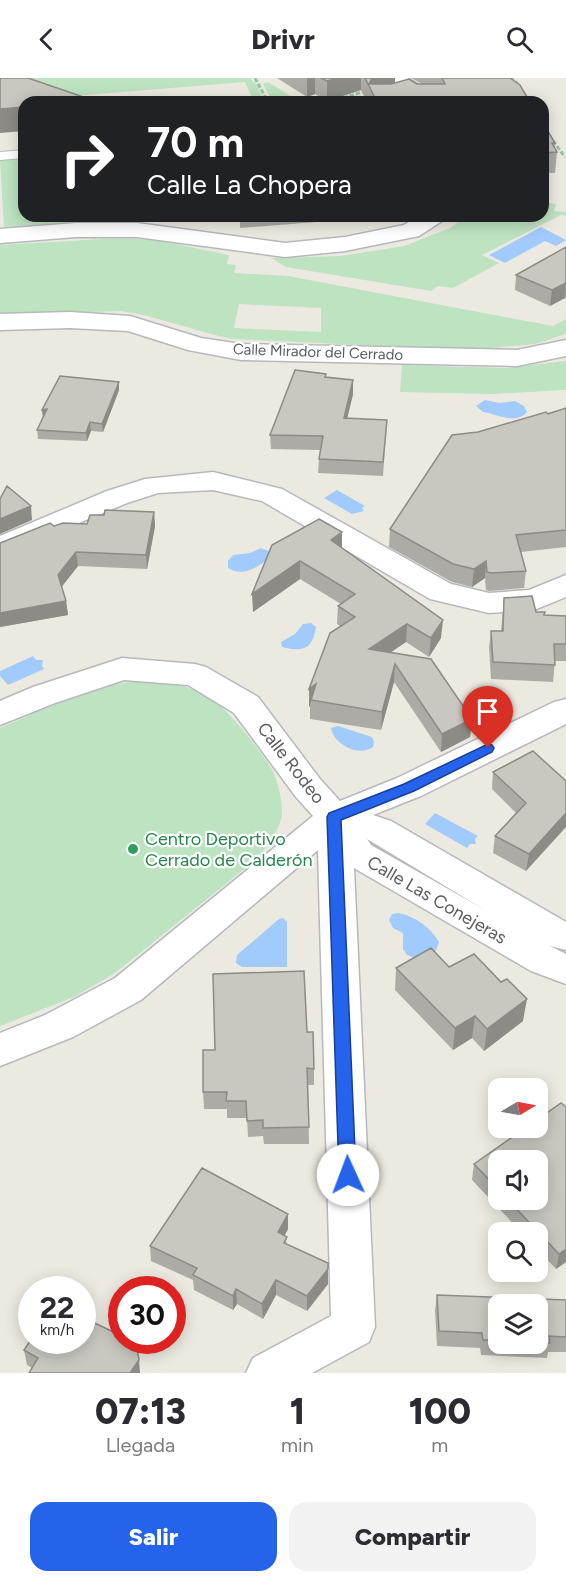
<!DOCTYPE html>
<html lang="es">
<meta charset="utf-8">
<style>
body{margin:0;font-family:Figtree,sans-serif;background:#f2f2f3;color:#2b2b33;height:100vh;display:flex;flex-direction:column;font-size:22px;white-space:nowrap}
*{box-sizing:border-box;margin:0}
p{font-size:20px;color:#7c7c81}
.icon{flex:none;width:33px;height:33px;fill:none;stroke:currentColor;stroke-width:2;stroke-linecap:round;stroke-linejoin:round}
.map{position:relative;height:1295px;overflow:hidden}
.panel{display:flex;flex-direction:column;background:#fff;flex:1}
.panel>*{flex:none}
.hud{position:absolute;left:18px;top:18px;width:531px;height:126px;border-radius:18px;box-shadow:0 3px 15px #0003;background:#202124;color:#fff;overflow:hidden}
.needle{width:39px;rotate:80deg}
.buttons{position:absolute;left:488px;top:1000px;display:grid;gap:12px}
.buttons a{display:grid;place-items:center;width:60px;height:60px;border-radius:12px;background:#fff;box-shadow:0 3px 15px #0003;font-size:30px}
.speed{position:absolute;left:18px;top:1198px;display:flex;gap:12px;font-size:30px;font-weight:700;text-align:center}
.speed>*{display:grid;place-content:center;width:78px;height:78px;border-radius:50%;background:#fff;box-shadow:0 3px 15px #0003;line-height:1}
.speed small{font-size:15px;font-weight:400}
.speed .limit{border:9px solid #d22;background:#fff;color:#111}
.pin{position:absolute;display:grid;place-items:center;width:51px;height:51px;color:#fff;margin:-62px -26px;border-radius:50% 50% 50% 0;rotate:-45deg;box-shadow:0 0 6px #0007}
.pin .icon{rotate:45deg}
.me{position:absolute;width:66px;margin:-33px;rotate:358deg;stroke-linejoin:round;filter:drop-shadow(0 0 4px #0008)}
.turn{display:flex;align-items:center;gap:21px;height:126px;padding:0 30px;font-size:27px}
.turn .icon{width:78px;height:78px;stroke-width:2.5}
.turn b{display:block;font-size:42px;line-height:51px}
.eta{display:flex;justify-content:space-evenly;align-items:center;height:102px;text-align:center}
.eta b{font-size:36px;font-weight:800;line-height:42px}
.primary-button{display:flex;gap:12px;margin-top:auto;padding:12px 30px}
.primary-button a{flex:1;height:69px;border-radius:18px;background:#2563eb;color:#fff;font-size:24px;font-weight:800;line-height:69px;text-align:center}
.primary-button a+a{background:#f2f2f3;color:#2b2b33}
header{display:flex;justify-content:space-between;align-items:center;height:78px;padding:0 30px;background:#fff;font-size:27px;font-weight:800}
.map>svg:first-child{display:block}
</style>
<header><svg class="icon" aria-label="back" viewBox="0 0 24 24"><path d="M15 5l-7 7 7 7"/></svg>Drivr<svg class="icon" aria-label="search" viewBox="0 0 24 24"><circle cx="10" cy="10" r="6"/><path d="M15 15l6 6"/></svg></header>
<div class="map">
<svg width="566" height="1295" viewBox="0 0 566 1295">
<rect width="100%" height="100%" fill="#eceae0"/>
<path fill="#bde3c1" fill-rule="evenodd" d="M20,0h230l7,7 7,17h-10l-9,-20 -221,18z
M268,4l32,20h-27l-10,-18z
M24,81v57h89l-1,6 -20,-1 -88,6 -4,-67z
M543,124l13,2 -2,7 12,1v4l-5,-1 -79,40 17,8 -46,25 -15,-2 -7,5 -145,-24 -15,-9 70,-2 63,-10 46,-18 17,-12h76z
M119,160l37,2 73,15 -2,9 9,1 -2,8 54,3 265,50 13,-7v15l-31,10 -68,6 -235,-11c-38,-8 -74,-23 -112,-28l-120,4v-70zM239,226l82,4v24l-87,-4z
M566,283v29l-72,4 -94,-2 2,-27 103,3z
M144,602c24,2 50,6 70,21 17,12 46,49 57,67 7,12 11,31 11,45 -1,15 -14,32 -23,44l-144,116 -41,24 -74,29v-298c48,-20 91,-43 144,-48z"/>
<path fill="#a0cbfc" d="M541,149l25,13 -10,6 -11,-5 -40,22 -16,-8z
M485,322l14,3 16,-2 9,5 3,6c-11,13 -30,2 -44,0l-7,-6z
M337,412l28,16 -3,2 2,3 -12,3 -28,-16z
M261,470l10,4 2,4c-15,10 -28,22 -45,12v-7l5,-6 17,-2z
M311,545l5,4c-3,21 -12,26 -34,20l-1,-5 14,-8 8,-10z
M33,578l3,4h7l-1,6 2,3 -36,16 -8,-9v-5z
M338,648l34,11 2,5 -1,5c-14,10 -39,-2 -42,-19z
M435,735l43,23 -3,3 1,5h-6l-3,4 -42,-24z
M398,835c17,3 32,14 41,29l-4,11 -17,6 -11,-4 -4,-6v-16l-10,-5 -4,-8 3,-6z
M283,840l4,4v45h-45l-6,-4 1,-8 42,-36z"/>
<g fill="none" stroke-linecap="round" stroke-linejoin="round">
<g stroke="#b6b8bd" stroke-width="2">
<path id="service" d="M24,72v8l-24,2v-8z"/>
</g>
<g stroke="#b6b8bd" stroke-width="3">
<path id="minor" d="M383,0h24l32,19 3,5h-26l-30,-20z
M418,138h28l-4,5 -23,15 -74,15 -60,6 -148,-20h-61l-76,6v-14l76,-6h61l148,20 60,-6 59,-12z
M70,234l60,4 71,22 40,6 276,6 49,-10v16l-49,10 -276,-6 -53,-10 -60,-19 -58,-3 -70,2v-16z
M213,394l69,17 169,95 38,9 40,-3 37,-15v22l-32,13 -45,3 -59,-14 -168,-98 -49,-11 -55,3 -31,10 -127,53v-20l107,-45 38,-12z
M122,580l73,6 11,3 52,30 62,82 20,22 57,-23 157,-76 12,-3v25l-145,72 -48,19 18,6 175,101v28l-16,-4 16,8v30l-35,-13 -177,-103 21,459 -6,15 -57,31h-66l7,-15 78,-42 -13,-466 -177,150 -68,37 -73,29v-33l45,-18 70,-37 198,-162 -17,-19 -62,-84 -46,-28 -64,-5 -69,23 -55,22v-24l33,-14zM367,761l118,71 -114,-65z"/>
</g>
<path stroke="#97c4a8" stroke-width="3" stroke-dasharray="4.5 2" stroke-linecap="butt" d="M255,0l13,24
M510,0l6,4 14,20
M331,24l34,-11
M553,63l12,16"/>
<use href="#service" fill="#fff" fill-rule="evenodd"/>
<use href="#minor" fill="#fff" fill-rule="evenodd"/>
</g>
<path fill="#acaba5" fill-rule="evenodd" d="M277,0h118v5l22,1h5l-11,-6h99l20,24h-163l-6,-12 -34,11 -12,-7 -8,3z
M543,45l12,20v5l2,4 -2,21h-12z
M240,138h104l-15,5 -89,7z
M566,169v51h-1l-15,8 -35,-16 1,-15z
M326,296v3l27,3v14l-6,24 40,2 -4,56 -65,-3 1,-14 1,-9 -49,-1 -1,-14z
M119,304v8l-16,42 -12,-1 -4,10 -49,-2 -1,-9z
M566,330v139l-45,5 5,19 -2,17 -35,3 -3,-1 -1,-12 -13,9 -20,-5 -63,-35 1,-18 88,-97z
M154,434l1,14 -8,43 -69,-3 -16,20 4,15 2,14 -68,12 54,-101 33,-2 17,-9z
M342,454v16l99,90 -12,19 -23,-15 -16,11 82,66 -2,18 -29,15 -47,-70 -13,48 -71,-11v-13l-1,1v-18l31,-63 -3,-2 1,-18 3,-2 -41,-25 -47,33 19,-67z
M504,520l40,17 22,1v45h-11l-2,21 -62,-3 -2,-32 2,-16h10z
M493,694l73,9 -40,90 -33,-18 2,-17 21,-23 -24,-24z
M449,889l74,54 -39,30 -12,-13 -19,12 -58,-60 1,-22z
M307,954l7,37v16h-6l1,59h-45l-1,-8 -15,1 -1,-19h-20v-9h-23l-1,-17 12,-42z
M566,1029v155l-10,7 -19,-20v-16h-15l-50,-53 2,-16zM498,1083l39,39h-39z
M288,1136v15l-3,6 2,10 41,39 -21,27 -31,-16 -13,24 -26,-15 -4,6 -39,-20 -1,-10 -42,-19 -1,-15z
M437,1217l129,5v52h-18l-1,6 -66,-3 -1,-7 -43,-2 -2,-36zM498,1227h39v39h-39z
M82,1263l-50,27 -5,-3 -3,-15z"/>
<path fill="#8c8b86" d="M307,0h8v16l-8,3z
M337,0h24v12l-34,11v-20z
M372,0h23l-1,12 -25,-6z
M24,29v24l-24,2v-24z
M329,138h15l-15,5z
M566,205l-1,15 -15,8 2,-16z
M353,302v14l-9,38v-14z
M119,304v8l-16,42 -1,-8z
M47,331l-4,10 -1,-9z
M90,344l1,9 -4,10 -1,-8z
M31,428l1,14 -32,14v-15z
M154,434l1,14 -8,43 -1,-14z
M342,454v18l-11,-10z
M76,474l2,14 -18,23 -2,-14z
M300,483v18l-47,33 -1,-18z
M486,483l-1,17 -13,9 2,-18z
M66,523l2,14 -68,12v-14z
M443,542l-2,18 -12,19 2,-19z
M407,546l-1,18 -38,25 1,-18z
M395,586l-1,18 -13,48 1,-18z
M316,606l-5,16 -1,6 -1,1v-18z
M472,641l-2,18 -29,15 1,-18z
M566,735v14l-40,44 3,-17z
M527,921l-4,22 -39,30 3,-22z
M475,938l-3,22 -19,12 2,-22z
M288,1136v15l-10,18v-15z
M566,1171v13l-10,7 3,-15z
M328,1191v15l-21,27v-15z
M276,1202v15l-13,24 -1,-15z
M236,1211l1,15 -4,6v-14z
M139,1282l1,13h-10z"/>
<path fill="#c8c7c0" stroke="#8c8b86" stroke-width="1.5" d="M0,0h28l64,22 -17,2h-51v5l-24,2z
M321,0h16l-10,3z
M365,0h7l-3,6h22l18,-5 8,5h28l-3,-6h68l10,7 10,17h-153z
M543,45l12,20h-3l5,9 -14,1z
M566,169v36l-14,7 -36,-15z
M295,292l31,4 -1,3 28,3 -9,38 43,2 -4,42 -64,-3 4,-23 -53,-1z
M60,298l59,6 -17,42 -12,-2 -4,11 -49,-3 10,-21 -5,1z
M566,330v122l-50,5 10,36 -35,2 -4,-1 -1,-11 -12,8 -21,-5 -63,-35 62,-94 26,-3 68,-20 2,2z
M7,408l24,20 -31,13v-20z
M105,432l49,2 -8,43 -70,-3 -18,23 8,26 -66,12v-70l50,-20 4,3 9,-3 24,1 3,-9h14z
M319,441l23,13 -11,8 112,80 -12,18 -24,-14 -38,25 62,10 41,60 -30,15 -47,-70 -13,48 -71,-12 5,-16 -7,5 21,-56 25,-16 -17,-11 17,-12 -55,-33 -48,33 20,-49z
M532,518l4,16h9l-1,3 22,1v28h-12l1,21 -62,-3 -2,-31h12l1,-33z
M533,673l33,30v32l-37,41 -34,-18 31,-33 -33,-31z
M431,870l18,19 25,-13 27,28 6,-3 20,20 -40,30 -12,-13 -20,12 -59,-60z
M304,893l3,61h6l1,37 -7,-1 2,59 -46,1v-8l-16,1 -1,-20h-20l1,-9h-24v-42h12l-2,-76z
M561,1025l5,4v142l-7,5 -51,-54h29v-39h-39v28l-24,-25 51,-36h12v-8z
M202,1090l86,46 -10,18 9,5 -3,6 44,20v6l-21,27 -31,-16 -14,24 -26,-15 -3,7 -40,-21 4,-7 -47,-22z
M437,1217l129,5v37l-17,-1 1,7 -13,-1v-37h-39v35h-15l-1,-7 -43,-2z
M82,1239l40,19v5h10l5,7 2,12 -9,13h-101l9,-15 -14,-8 8,-12v3h50z"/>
<path fill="#2563eb" stroke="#184099" stroke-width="1.5" d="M488,666l4,1 2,3 -2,4 -78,39 -73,29 15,355 -2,6 -6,2 -7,-2 -2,-6 -12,-358 2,-4 75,-29z"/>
<circle fill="#2e9e5b" stroke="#fff" stroke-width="2" cx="133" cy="771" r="6"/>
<g text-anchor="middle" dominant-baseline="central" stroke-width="4.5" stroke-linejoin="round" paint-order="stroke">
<g font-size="15" fill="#595c61" stroke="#fff">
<text transform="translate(318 274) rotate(2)">Calle Mirador del Cerrado</text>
</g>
<g font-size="18" fill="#595c61" stroke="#fff">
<text transform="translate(291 685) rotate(52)">Calle Rodeo</text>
<text transform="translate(437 822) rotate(30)">Calle Las Conejeras</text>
</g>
<g font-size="18" fill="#27864d" stroke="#fff" text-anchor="start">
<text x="145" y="761">Centro Deportivo<tspan x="145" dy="21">Cerrado de Calderón</tspan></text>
</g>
</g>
</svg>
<div class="buttons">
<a><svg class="needle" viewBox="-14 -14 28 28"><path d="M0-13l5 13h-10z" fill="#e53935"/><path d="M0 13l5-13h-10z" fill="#7c7c81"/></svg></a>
<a><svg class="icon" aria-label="sound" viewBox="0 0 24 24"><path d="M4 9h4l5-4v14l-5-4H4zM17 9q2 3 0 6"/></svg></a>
<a><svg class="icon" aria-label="search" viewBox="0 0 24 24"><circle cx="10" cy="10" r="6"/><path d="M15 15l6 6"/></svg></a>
<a><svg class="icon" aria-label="layers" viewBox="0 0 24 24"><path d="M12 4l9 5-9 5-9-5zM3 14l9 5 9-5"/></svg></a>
</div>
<div class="speed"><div>22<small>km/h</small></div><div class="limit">30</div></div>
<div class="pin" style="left:488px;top:670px;background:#d93025"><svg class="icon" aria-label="arrive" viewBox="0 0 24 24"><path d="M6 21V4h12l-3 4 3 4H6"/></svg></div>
<svg class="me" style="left:348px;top:1097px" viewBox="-20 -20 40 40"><circle r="19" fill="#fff"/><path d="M0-13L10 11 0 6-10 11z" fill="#2563eb"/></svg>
<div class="hud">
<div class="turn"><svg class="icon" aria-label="right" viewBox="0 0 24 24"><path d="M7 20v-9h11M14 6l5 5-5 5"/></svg><div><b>70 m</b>Calle La Chopera</div></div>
</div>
</div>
<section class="panel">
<div class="eta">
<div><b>07:13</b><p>Llegada</p></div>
<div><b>1</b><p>min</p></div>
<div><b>100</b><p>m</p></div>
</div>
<div class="primary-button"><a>Salir</a><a>Compartir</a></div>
</section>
